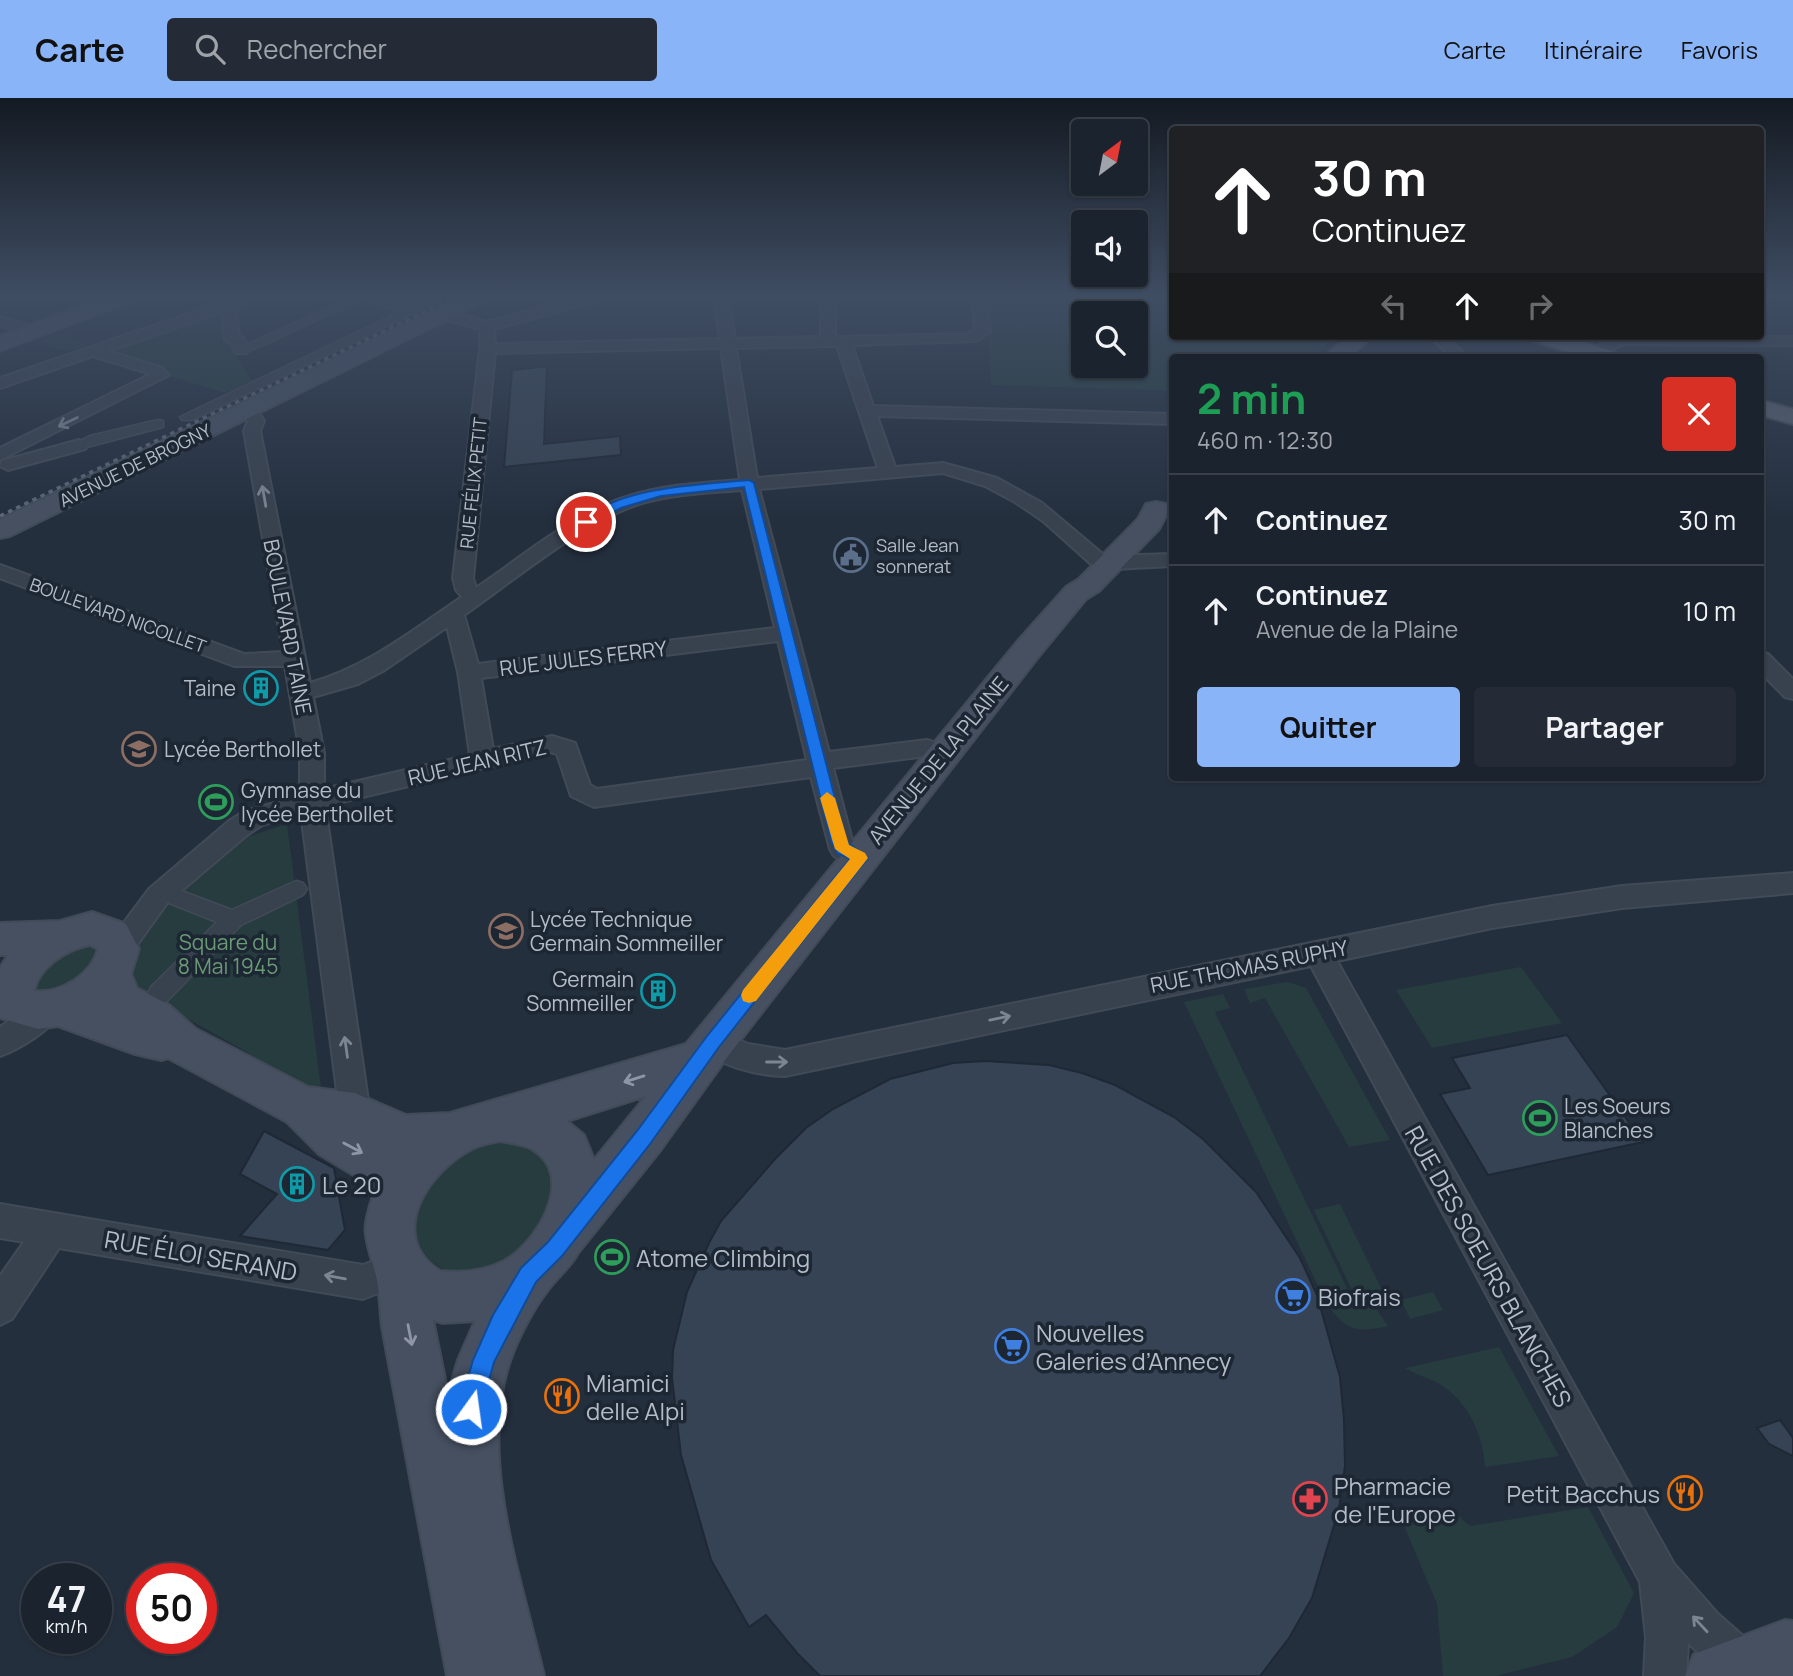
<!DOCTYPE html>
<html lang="fr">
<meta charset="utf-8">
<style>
body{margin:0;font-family:Manrope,sans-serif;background:#242b36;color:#f1f3f6;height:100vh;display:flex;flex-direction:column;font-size:26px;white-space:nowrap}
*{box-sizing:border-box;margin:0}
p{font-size:23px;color:#a0a4aa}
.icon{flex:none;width:38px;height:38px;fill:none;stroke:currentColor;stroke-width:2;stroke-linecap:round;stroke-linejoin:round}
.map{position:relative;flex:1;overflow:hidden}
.drawer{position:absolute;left:1169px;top:256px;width:595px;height:427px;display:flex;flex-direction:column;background:#1b232e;border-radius:7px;box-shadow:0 2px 5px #0004,0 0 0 2px #39404a}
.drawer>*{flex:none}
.top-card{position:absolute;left:1169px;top:28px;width:595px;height:214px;border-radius:7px;box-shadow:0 2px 5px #0004,0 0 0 2px #39404a;background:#202124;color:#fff;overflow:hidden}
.needle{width:46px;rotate:32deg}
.fabs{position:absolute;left:1071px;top:21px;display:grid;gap:14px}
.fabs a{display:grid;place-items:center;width:77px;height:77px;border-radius:7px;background:#1b232e;box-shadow:0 2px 5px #0004,0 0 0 2px #39404a;font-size:35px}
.speed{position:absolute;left:21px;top:1465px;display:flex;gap:14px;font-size:35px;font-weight:700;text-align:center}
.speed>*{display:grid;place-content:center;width:91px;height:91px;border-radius:50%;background:#1b232e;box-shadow:0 2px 5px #0004,0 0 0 2px #39404a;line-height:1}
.speed small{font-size:18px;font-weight:400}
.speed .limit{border:10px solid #d22;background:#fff;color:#111}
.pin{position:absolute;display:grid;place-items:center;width:60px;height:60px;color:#fff;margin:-30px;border:4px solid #fff;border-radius:50%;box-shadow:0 2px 7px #0007}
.me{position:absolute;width:77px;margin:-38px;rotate:14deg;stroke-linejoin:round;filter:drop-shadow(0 0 5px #0008)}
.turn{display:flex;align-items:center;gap:24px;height:147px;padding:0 28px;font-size:32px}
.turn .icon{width:91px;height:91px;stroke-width:2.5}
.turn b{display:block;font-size:49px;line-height:60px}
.lanes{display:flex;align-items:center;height:66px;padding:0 28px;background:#0003;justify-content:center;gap:35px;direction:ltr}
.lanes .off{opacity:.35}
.round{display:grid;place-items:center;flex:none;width:74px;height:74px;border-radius:7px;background:#242b36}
.head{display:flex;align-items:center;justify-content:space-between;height:119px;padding:0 28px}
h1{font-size:42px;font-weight:700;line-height:52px;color:#1e9e55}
.action{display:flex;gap:14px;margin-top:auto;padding:14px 28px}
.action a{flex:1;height:80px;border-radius:7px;background:#8ab4f8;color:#111;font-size:28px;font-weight:700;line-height:80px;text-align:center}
.action a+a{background:#242b36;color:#f1f3f6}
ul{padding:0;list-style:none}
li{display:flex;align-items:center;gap:21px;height:91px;padding:0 28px;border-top:2px solid #39404a}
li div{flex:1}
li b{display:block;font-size:26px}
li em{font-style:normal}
header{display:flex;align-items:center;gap:42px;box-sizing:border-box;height:98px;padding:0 35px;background:#8ab4f8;color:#111}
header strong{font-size:33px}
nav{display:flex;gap:38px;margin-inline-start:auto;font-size:24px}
.search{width:490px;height:63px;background:#242b36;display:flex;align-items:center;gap:18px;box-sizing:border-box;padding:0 24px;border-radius:7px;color:#a0a4aa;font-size:26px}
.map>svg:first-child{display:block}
</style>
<header>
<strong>Carte</strong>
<div class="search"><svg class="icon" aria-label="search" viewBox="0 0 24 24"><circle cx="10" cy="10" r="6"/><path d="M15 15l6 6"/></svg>Rechercher</div>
<nav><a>Carte</a><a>Itinéraire</a><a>Favoris</a></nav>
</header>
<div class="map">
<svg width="1793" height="1578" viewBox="0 0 1793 1578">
<rect width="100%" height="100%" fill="#242f3e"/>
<path fill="#263c3f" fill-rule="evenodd" d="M982,199h190v39h99l1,3 59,2 -15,13 1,3h-145v34l-181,-6 -2,-44zM1083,215h53v53h-53z
M206,216l19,1 4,30 23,36 -27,12 -56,-17 -2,-6 -56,-18 5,-6z
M64,236l22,8 1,2c-13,11 -32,6 -45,-2l6,-5z
M287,726l35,272 -59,-29 -16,-15 -100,-56 -14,-11 -1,-6 4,-42 13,-17 98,-83z
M71,841l34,7 -20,38 -52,10 -6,-20z
M1521,869l41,56 -130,25 -36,-58z
M1288,884l18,6 84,152 -41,7 -84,-149 -15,5 -6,-14z
M1223,896l7,14 -15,4 141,295 17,-3 15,22c-35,8 -43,3 -63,-25l-141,-299z
M504,1043c109,18 13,159 -59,129 -33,-15 -40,-58 -18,-86 6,-7 13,-13 20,-19 5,-4 10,-11 16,-14 13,-6 27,-9 41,-10z
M1340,1106l46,94 -28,5 -44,-93z
M1433,1194l10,18 -33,9 -9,-19z
M1499,1249l60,109 -74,11c-2,-33 -18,-69 -49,-85 -11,-5 -21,-8 -31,-14z
M1588,1409l46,86 -17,34 -45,30 -77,19h-52l-6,-72 -40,-95 54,1 19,16z"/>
<path fill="#364354" stroke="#1f2835" stroke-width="2" d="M547,268l-3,78 76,-8 1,19 -117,12 8,-97z
M1567,937l76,107 -155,33 -48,-81 30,-6 -18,-30z
M985,963l64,4 33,8 33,12 59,32 29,22 53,53 44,66 17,37 23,82 4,43 1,46 -6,43 -27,89 -23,40 -29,38h-440l-23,-23 -31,-38 -17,12 -38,-67 -30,-105 -9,-77 1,-28 14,-58 22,-49 12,-22 55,-63 30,-30 27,-19 57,-30 63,-16z
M264,1033l70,37 11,62 -17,20 -88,-14 37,-42 -37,-20z
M1780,1322l13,18v18l-24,-12 -12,-16z"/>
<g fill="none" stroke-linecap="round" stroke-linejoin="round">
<g stroke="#414a57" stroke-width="3">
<path id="pedestrian" d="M353,199h15l-123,56 -10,-3z
M431,199h15l-254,123h-10l-2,-3z
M158,322l5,1v6l-84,22 -7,-4 18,-9z
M296,783l7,2 4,6 -4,6 -62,30 -74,76 -8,3 -8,-3 -3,-7 3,-7 66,-65 -48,-19 -4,-6 4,-6 7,-2 56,21z"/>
</g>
<g stroke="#414a57" stroke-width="4">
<path id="minor" d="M238,199h20l-23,10 4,4 -3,4 3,22 4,1 6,12 -3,3h-10l-4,-9 -7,-4 -3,-26 2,-3 -116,40 54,17 7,7 -169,85v-12l151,-74 -58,-18 -93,32v-10z
M360,199h21l28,11 -7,4z
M581,199h22l-2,3 -107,29 1,15 225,-5 -6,-42h14l7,42 86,-2v-40h14v40l133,-3 7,-5 -3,-32h14l4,34 -14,10 -124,4 21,61 299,8v10l-295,-8 18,51 48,-4 54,15 45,25 63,53 67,-2v12l-58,3 -23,-5 -48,-43 -28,-19 -30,-16 -42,-13 -184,16 70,263 98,-12 24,8 4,6 -4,6 -8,2 -17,-6 -93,12 19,72 17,11 4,7 -4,7 -9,3 -26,-12 -4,-7 -19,-72 -217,30 -23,-11 -14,-42 -6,-2 -226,54 45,308 -4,10 -11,4 -11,-4 -4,-10 -39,-301 -39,12 -15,10 -80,68 -38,53 -10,3 -10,-3 -4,-8 44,-59 80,-68 16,-10 55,-15v-43l-15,-87h-51l-234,-88v-13l244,89 39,-2 -39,-221 4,-10 -7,-12 8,-5 6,2 9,15 -4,10 50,252c59,-17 101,-52 152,-86l-6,-7 -3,-12 27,-229v-20l-42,-12 -2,-3 7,-4 44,12zM831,248h6l41,122 -121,10 -21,-130zM721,250l19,132c-40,3 -79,5 -117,18 -54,18 -101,59 -147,90l-3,-10 22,-225zM742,392l33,138 -297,36 -14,-49c49,-34 117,-91 172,-110 34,-11 70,-12 106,-15zM447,529l11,45 12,83 -146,34v-36l-11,-56 45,-13 25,-13zM778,543l29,119 -210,29 -7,-4 -15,-42 -23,-7 -59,13 -12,-71z
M0,219l39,11 2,3 -7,4 -34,-9z
M1429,238h16l23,21h-17z
M1623,238l170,1v8l-168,-1c-14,3 -20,13 -34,13l-3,-3 18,-14z
M79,342l9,5 -3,4 -77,21 -8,-4 2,-5z
M1760,554l8,2 25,25v20l-8,-2 -25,-25z
M1793,775v20l-171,15 -130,20 -155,33 337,603 44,50 42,37 6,15 -4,10h-38l-36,-33 -2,33h-42l2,-39 -6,-55 -329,-616 -526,110c-24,0 -76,-11 -87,-34l5,-9 10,-4 35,15 37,6 707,-144 130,-20z
M47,901l10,3 4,9c-9,19 -42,38 -61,45v-29l37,-25z
M0,1106l363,61 37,-14 12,5 5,12 -5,12 -49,19 -304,-51 -47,71 -12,6v-49l24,-34 -24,-4z"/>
</g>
<g stroke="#414a57" stroke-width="4">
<path id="secondary" d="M107,199h28l-3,4 -132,50v-15z
M462,199h26l-3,4 -475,235 -10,2v-19z
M1348,238h25l-24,21h-25z
M1156,404l10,2 3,6 -10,19 -60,62 -13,8 -47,57 -311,400 -69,96 -81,101c-8,15 -20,23 -30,37 -15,19 -30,48 -38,71 -33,96 12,219 34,315h-97l-65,-349c-2,-18 -2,-38 -7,-55 -9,-36 -15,-38 -2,-76l-13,-17 -41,-25 -32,-32 -119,-64 -7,2 -26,-6 -77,-28 -20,3 -38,-11v-50l8,-13h-8v-32l60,-2 32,-9 34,12 13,25 -8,25 6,14 32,17 27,24 112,58 47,6 51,22 44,-2 236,-69 331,-402 49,-55 13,-8 59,-60 8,-15zM90,847l8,4c-7,26 -38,45 -64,42 5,-24 33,-42 56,-46zM646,998l-52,64 -10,-25 -17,-14zM500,1043c10,2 24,3 32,8 45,27 6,93 -28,112 -19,10 -43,12 -64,10 -55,-36 -11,-101 34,-123 8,-4 17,-5 26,-7zM433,1222l10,3 32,-2 -17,39 -10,34z
M1785,1522l8,1v55h-108l9,-22z"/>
</g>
<g stroke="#414a57" stroke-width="4">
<path id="primary" d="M1530,238h33l52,16 3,5h-34l-51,-16z
M1760,302l33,9v15l-33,-9z"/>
</g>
<use href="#pedestrian" fill="#38414e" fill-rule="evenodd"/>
<use href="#minor" fill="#38414e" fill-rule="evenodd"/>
<use href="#secondary" fill="#465061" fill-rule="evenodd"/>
<use href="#primary" fill="#56606e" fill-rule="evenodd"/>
<path stroke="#5a6575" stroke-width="3.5" stroke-dasharray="4.5 4.5" stroke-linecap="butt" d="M0,418l455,-219"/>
</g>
<defs><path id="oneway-shaft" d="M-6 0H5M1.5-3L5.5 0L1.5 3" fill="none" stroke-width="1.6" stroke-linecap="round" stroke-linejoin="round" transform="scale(1.75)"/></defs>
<g stroke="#7c8592">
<use href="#oneway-shaft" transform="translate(68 324) rotate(154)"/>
<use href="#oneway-shaft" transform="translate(264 398) rotate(-100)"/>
<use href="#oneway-shaft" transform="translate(1000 920) rotate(-12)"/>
<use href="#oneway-shaft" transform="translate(346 949) rotate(-98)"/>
<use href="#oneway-shaft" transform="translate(777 964)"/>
<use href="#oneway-shaft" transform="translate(335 1179) rotate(-170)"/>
<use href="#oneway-shaft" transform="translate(1700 1526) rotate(-133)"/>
</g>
<g stroke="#8e96a5">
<use href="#oneway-shaft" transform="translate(634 981) rotate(163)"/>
<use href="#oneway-shaft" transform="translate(353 1050) rotate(28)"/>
<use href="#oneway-shaft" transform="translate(410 1237) rotate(79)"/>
</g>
<linearGradient id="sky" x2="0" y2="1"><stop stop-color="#141a22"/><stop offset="0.47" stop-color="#3f4d63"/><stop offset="1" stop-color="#3f4d63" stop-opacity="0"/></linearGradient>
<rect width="1793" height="420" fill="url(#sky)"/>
<path fill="#1a73e8" stroke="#114b97" stroke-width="2" d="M749,382l5,3 92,358 22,17 -149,189 -69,97 -88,112 -26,26 -42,80 -15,55 -8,4 -8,-4 -4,-8 14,-49 20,-45 28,-47 27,-26 89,-111 70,-95 143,-177 -13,-6 -6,-12 -87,-354 -83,9 -40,12 -31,16 -10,-2c40,-36 118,-37 169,-42z"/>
<path fill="#f59e0b" d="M827,694l8,6 14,47 16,8 3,5 -112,143 -7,2 -6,-2 -2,-6 2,-5 107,-131 -15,-10 -15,-51z"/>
<defs>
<g id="civic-ring" transform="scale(1.75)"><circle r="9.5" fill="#1d2633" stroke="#5c6f8a" stroke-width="1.5"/><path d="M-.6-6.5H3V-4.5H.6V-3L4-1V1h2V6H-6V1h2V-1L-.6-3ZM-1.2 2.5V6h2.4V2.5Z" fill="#5c6f8a"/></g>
<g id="building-ring" transform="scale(1.75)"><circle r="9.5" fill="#1d2633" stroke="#0f9aa8" stroke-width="1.5"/><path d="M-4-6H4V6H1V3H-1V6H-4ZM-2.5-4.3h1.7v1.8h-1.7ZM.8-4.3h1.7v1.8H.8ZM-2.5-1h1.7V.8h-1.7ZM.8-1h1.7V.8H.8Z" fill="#0f9aa8"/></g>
<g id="school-ring" transform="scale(1.75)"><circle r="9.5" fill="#1d2633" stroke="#8d6e63" stroke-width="1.5"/><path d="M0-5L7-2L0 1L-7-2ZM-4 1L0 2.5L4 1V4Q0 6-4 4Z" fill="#8d6e63"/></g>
<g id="stadium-ring" transform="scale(1.75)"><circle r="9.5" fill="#1d2633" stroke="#2e9e5b" stroke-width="1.5"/><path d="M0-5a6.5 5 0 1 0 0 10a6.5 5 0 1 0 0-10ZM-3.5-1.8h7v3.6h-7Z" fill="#2e9e5b"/></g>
<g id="supermarket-ring" transform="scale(1.75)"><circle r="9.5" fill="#1d2633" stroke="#3f7fe0" stroke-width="1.5"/><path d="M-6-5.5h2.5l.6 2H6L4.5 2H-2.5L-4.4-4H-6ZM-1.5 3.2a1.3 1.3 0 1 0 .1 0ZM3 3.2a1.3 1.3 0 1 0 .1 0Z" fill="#3f7fe0"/></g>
<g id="restaurant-ring" transform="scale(1.75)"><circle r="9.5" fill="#1d2633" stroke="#e8710a" stroke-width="1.5"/><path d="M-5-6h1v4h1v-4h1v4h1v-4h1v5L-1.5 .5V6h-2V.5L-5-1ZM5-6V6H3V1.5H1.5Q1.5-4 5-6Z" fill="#e8710a"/></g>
<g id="pharmacy-ring" transform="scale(1.75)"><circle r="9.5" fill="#1d2633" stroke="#e0444e" stroke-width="1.5"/><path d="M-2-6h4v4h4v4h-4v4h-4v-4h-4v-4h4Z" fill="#e0444e"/></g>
</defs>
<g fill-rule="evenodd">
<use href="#civic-ring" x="851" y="457"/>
<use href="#building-ring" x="261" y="590"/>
<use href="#school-ring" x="139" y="651"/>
<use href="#stadium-ring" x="216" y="704"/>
<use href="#school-ring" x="506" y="833"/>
<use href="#building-ring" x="658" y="893"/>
<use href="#stadium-ring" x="1540" y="1020"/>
<use href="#building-ring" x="297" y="1086"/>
<use href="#stadium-ring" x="612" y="1159"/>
<use href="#supermarket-ring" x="1293" y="1198"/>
<use href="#supermarket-ring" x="1012" y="1248"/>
<use href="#restaurant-ring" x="562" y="1298"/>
<use href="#restaurant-ring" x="1685" y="1395"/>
<use href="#pharmacy-ring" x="1310" y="1401"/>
</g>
<g text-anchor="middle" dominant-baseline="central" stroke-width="7" stroke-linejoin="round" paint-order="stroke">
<g font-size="18" fill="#b4bcc9" stroke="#1d2633">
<text transform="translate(135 367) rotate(-26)">AVENUE DE BROGNY</text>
<text transform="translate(473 385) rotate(-84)">RUE FÉLIX PETIT</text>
<text transform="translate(118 517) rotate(20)">BOULEVARD NICOLLET</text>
</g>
<g font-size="18" fill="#b4bcc9" stroke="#1d2633" text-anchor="start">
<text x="876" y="447">Salle Jean<tspan x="876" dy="21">sonnerat</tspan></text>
</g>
<g font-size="21" fill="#b4bcc9" stroke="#1d2633">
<text transform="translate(288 529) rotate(79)">BOULEVARD TAINE</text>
<text transform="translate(583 560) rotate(-7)">RUE JULES FERRY</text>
<text transform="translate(938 662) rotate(-51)">AVENUE DE LA PLAINE</text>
<text transform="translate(477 664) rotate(-13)">RUE JEAN RITZ</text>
<text transform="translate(1249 868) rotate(-11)">RUE THOMAS RUPHY</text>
</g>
<g font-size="21" fill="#b4bcc9" stroke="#1d2633" text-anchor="start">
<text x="236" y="590" text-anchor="end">Taine</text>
<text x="164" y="651">Lycée Berthollet</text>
<text x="241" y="692">Gymnase du<tspan x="241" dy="24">lycée Berthollet</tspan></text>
<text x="530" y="821">Lycée Technique<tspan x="530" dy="24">Germain Sommeiller</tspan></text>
<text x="634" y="881" text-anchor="end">Germain<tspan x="634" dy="24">Sommeiller</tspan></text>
<text x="1564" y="1008">Les Soeurs<tspan x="1564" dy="24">Blanches</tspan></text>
</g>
<g font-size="21" fill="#6b9a76" stroke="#1d2633">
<text x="228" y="844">Square du<tspan x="228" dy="24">8 Mai 1945</tspan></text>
</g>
<g font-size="24" fill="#b4bcc9" stroke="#1d2633" text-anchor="start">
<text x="322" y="1086">Le 20</text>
<text x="636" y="1159">Atome Climbing</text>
<text x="1318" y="1198">Biofrais</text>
<text x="1036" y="1234">Nouvelles<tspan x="1036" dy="28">Galeries d’Annecy</tspan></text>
<text x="586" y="1284">Miamici<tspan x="586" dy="28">delle Alpi</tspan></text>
<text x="1334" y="1387">Pharmacie<tspan x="1334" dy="28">de l'Europe</tspan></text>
<text x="1660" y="1395" text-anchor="end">Petit Bacchus</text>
</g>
<g font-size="24" fill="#b4bcc9" stroke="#1d2633">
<text transform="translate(201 1157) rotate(10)">RUE ÉLOI SERAND</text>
<text transform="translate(1489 1168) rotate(61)">RUE DES SOEURS BLANCHES</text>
</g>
</g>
</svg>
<div class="fabs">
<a><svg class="needle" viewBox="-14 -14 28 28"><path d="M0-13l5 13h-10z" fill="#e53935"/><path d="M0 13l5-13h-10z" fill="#a0a4aa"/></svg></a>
<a><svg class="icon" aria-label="sound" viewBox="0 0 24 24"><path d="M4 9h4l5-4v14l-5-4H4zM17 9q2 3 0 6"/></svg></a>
<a><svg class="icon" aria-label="search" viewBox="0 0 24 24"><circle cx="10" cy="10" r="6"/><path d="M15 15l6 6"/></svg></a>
</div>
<div class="speed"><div>47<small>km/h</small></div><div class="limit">50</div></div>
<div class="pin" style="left:586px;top:424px;background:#d93025"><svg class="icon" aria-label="arrive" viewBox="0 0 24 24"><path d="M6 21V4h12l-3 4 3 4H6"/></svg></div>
<svg class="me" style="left:471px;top:1311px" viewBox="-20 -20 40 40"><circle r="17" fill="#1a73e8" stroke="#fff" stroke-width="3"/><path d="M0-11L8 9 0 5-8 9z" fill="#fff"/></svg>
<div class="top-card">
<div class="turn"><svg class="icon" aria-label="ahead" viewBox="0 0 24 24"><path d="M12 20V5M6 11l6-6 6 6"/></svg><div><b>30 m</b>Continuez</div></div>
<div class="lanes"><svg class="icon off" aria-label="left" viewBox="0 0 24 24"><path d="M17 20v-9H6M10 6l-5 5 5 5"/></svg><svg class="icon" aria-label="ahead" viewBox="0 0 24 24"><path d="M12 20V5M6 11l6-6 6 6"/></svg><svg class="icon off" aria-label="right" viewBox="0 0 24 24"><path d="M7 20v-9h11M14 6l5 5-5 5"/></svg></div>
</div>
<section class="drawer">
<div class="head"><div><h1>2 min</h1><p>460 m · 12:30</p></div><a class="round" style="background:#d93025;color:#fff"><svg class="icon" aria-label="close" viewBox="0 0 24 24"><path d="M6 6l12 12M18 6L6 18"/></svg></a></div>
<ul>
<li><svg class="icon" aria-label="ahead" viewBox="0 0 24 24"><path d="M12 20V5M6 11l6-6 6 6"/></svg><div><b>Continuez</b></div><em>30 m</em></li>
<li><svg class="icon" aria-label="ahead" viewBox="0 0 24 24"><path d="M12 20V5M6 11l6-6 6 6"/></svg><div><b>Continuez</b><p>Avenue de la Plaine</p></div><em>10 m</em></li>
</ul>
<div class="action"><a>Quitter</a><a>Partager</a></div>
</section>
</div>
